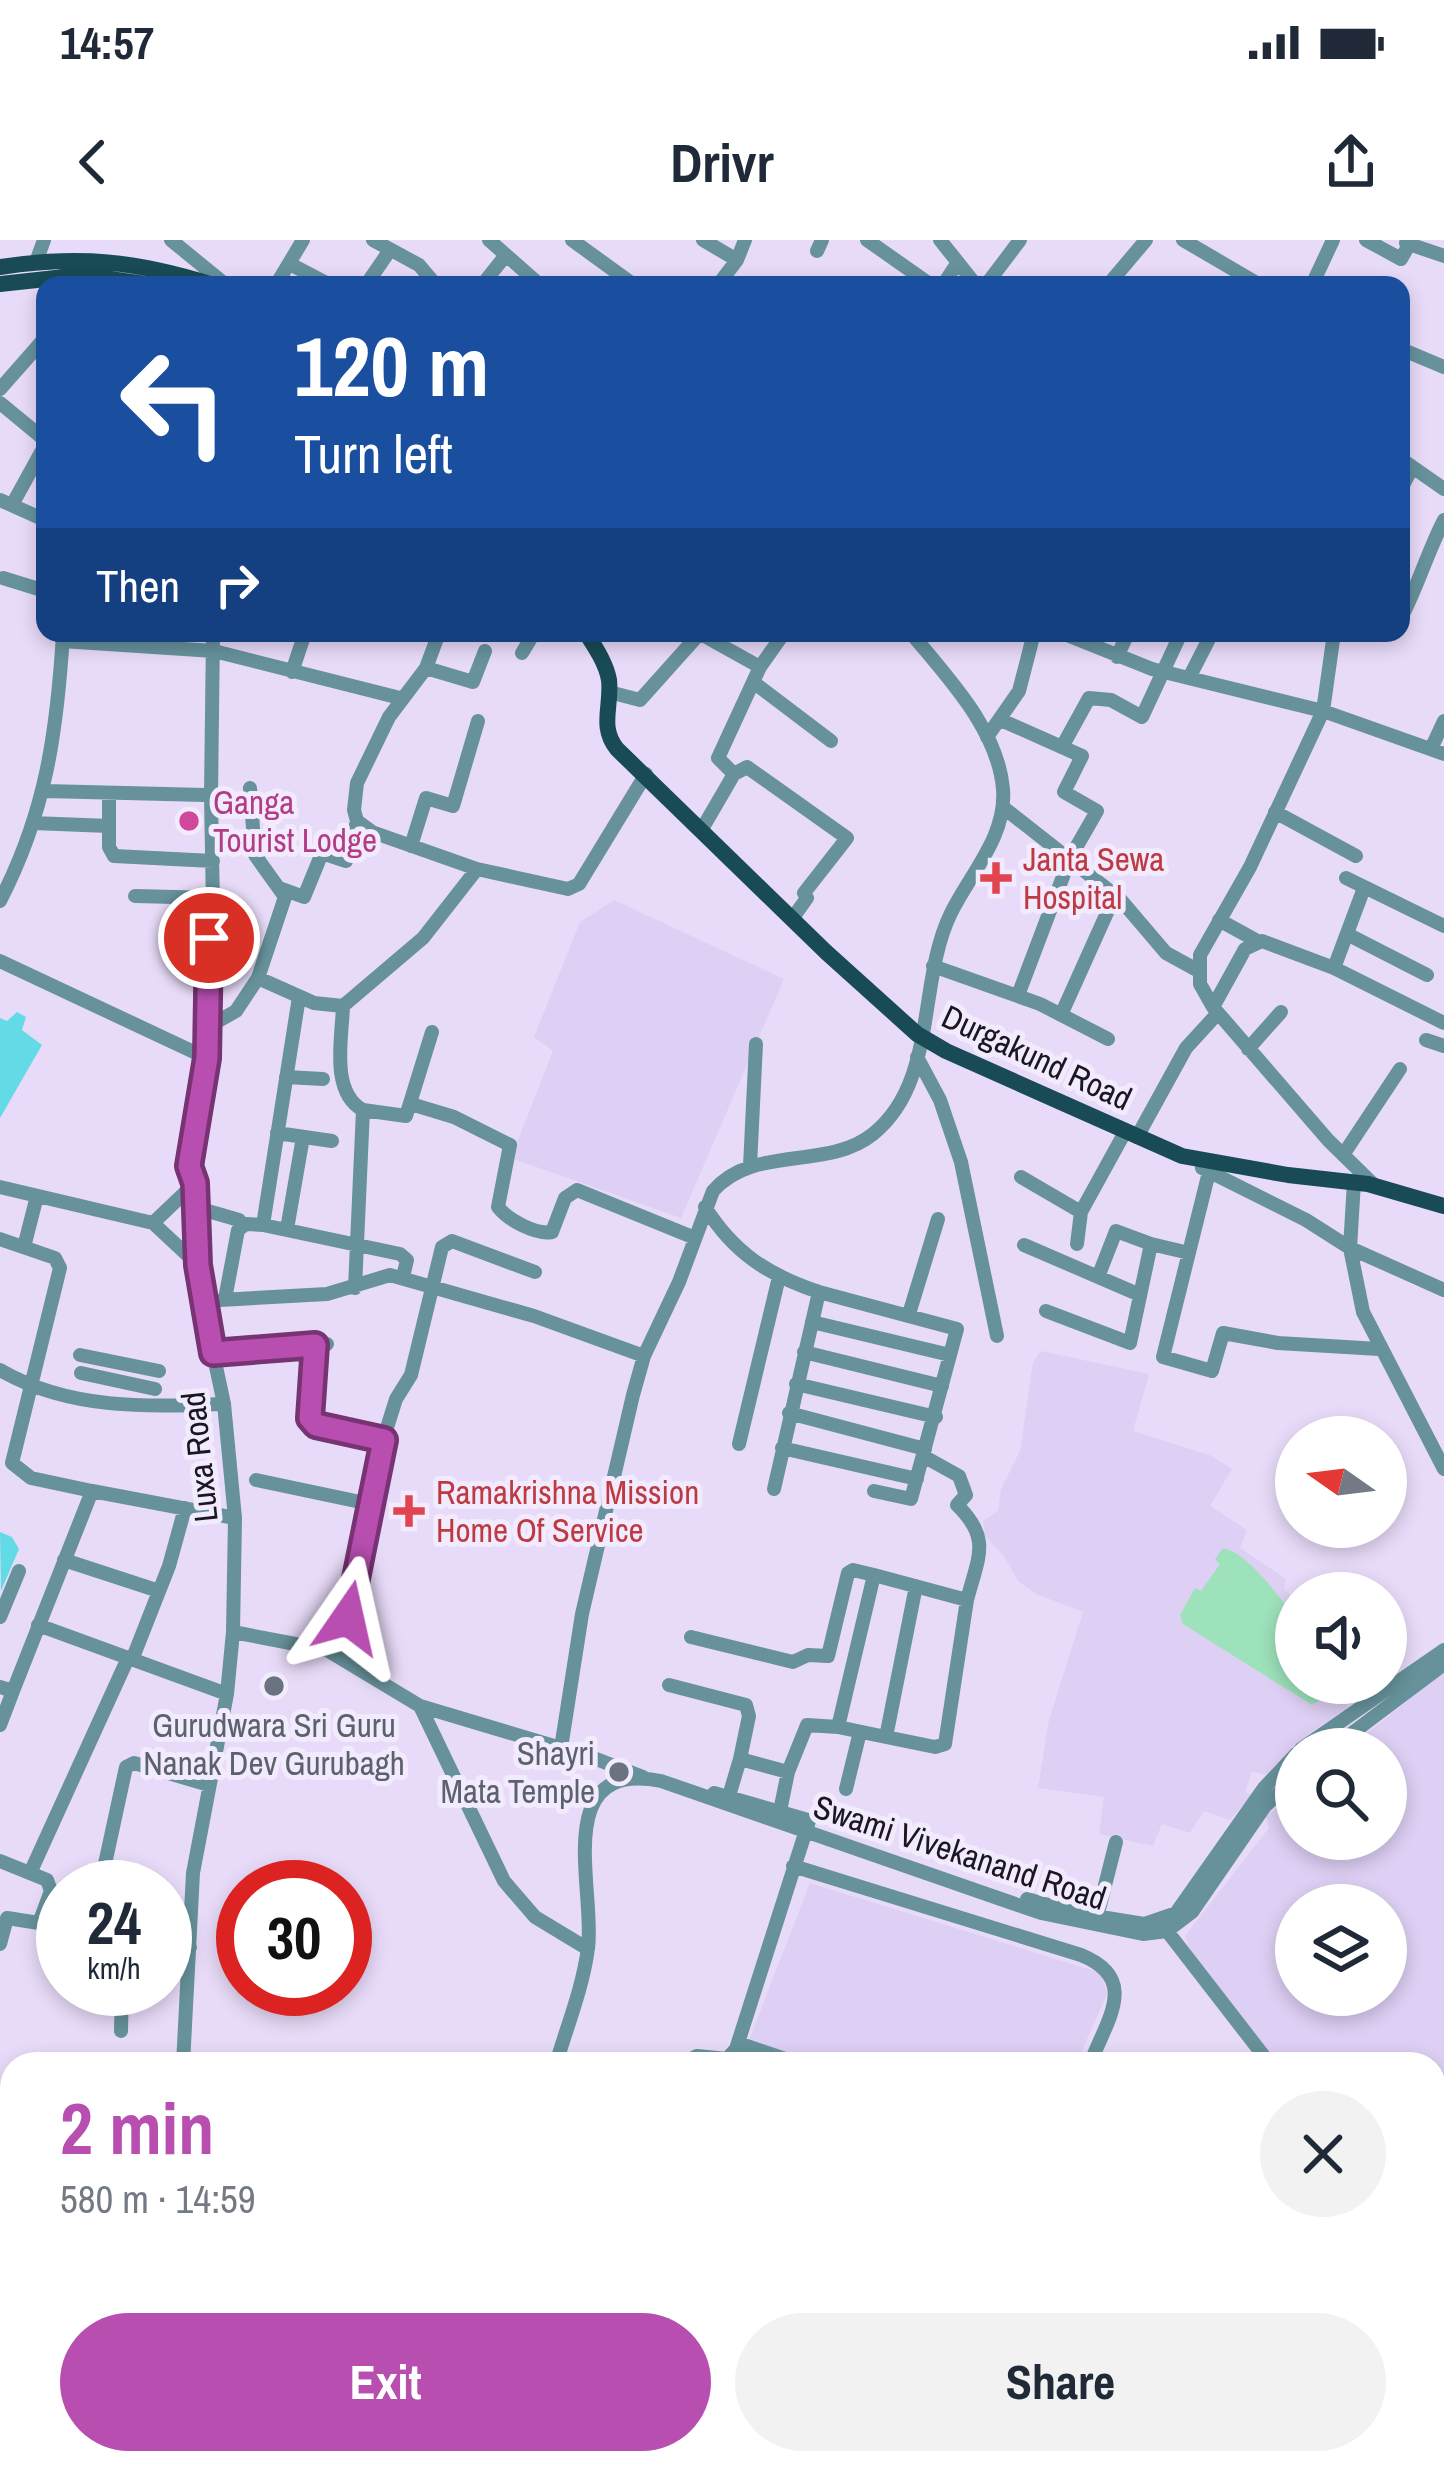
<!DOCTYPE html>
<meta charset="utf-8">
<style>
body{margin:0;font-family:"Archivo Narrow",sans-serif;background:#f2f2f3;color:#1f2937;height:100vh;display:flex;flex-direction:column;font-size:45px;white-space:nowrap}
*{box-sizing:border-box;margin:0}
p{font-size:39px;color:#747a83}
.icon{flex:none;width:66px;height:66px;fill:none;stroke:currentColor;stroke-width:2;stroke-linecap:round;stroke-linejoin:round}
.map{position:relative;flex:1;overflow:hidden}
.panel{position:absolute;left:0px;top:1812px;width:1446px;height:423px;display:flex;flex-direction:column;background:#fff;border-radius:36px 36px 0 0;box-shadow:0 6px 18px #0003}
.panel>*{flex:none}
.top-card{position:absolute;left:36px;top:36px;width:1374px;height:366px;border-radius:24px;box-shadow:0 6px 18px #0003;background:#1a4fa0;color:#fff;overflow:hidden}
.needle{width:78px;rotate:284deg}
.tools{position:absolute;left:1275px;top:1176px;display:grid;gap:24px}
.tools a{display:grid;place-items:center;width:132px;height:132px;border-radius:50%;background:#fff;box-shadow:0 6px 18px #0003;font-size:60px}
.speed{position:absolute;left:36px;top:1620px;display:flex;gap:24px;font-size:60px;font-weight:700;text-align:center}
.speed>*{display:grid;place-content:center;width:156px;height:156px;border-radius:50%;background:#fff;box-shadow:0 6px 18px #0003;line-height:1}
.speed small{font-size:30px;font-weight:400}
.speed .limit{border:18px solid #d22;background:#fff;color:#111}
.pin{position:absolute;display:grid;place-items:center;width:102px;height:102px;color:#fff;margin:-51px;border:6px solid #fff;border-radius:50%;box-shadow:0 3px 12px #0007}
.me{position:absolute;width:132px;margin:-66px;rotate:11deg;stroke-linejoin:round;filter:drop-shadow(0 0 9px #0008)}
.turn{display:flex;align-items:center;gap:42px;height:252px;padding:0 60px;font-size:54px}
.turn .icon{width:156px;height:156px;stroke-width:2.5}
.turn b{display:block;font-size:84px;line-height:102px}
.then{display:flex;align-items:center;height:114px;padding:0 60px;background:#0003;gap:24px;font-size:45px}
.round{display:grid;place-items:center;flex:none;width:126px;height:126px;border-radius:63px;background:#f2f2f3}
.head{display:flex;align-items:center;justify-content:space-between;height:204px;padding:0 60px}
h1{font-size:72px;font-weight:700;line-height:90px;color:#b74eb0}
.action{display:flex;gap:24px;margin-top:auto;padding:24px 60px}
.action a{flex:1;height:138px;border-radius:72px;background:#b74eb0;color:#fff;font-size:48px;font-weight:700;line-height:138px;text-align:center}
.action a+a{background:#f2f2f3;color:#1f2937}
.status{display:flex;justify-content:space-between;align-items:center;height:84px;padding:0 60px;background:#fff;direction:ltr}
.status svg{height:33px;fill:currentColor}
header{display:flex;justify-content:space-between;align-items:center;height:156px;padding:0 60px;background:#fff;font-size:54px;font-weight:700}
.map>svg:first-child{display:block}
</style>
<div class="status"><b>14:57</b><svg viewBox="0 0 49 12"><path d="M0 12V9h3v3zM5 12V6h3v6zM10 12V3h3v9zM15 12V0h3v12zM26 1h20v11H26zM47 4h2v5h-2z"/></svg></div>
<header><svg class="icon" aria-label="back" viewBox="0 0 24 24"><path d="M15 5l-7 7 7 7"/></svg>Drivr<svg class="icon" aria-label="share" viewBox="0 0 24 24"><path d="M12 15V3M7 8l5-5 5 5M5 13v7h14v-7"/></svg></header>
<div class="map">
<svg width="1444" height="2234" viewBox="0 0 1444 2234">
<rect width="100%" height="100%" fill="#e8dbf9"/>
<path fill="#decff4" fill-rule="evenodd" d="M614,660l170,79 -103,239 -170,-60 42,-107 -19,-14 46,-115z
M1041,1111l108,23 -16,57 79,25 20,13 -22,37 37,24 -7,18 46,31 -2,10 12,12v82h83l-20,15 -3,-3 -10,8 2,4 -40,27 -43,41 -13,-4 -7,21 7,3 -22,25 -26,-9 -14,22 -28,-9 -9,22 -54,-12 5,-37 -66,-9 11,-68 34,-108 -47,-18 -18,-13 -14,-25 -19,-20 -2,-15 15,-10 3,-22 19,-38 13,-89z
M1444,1431v710l-10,-13v-304h-155l-86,-107 -8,-21 84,-108 -3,-11 30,-25v47h90v-90h-38zM1296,1665h90v90h-90z
M810,1643l291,90 6,21 -31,70h-250l-77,-24z
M1012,2223h91l-5,11h-88z"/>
<path fill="#9de2bb" d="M1223,1308c28,7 53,47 73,69v66h28l5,11 -17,11 -129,-81 -3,-9 15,-27 6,3 19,-27 -5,-5z"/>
<path fill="#63dbe6" d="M17,772l9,5 -4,13 20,15 -42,73v-100l7,3z
M0,1292l12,5 7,12 -18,42z"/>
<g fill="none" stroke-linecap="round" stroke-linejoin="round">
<path stroke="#67929b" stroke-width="14" d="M171,0l55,45
M373,0l46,25 17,20
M489,0l51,45
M572,0l62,45
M703,0l34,20
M867,0l64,45
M940,0l36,45
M1183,0l77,45
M1366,0l35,19 8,-14
M1406,3l38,13
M817,11l5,-11
M36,22l8,-22
M290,24l40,21
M276,45l27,-45
M366,45l24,-35
M482,45l24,-30
M718,45l19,-25 8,-20
M943,45l15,-23
M986,45l34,-45
M1108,45l38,-45
M1312,45l21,-45
M1401,109l43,18
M0,149l45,-51
M0,163l45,37
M1401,219l43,30
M1401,249l11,-21
M0,260l45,20
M12,265l33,-60
M3,338l42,13
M1401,378c17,-32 26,-65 43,-98
M439,393l-13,35 -37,49 -32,66 -3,27 3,11 15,11 105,37
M699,393l61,34 24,-34
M1062,393l90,36 171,42 121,43
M1334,393l-11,78 -73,156 -50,88v29l13,23 115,133 46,45
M62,401l152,10 186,47
M522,413l12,-20
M1117,417l11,-24
M426,428l47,14 12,-31
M292,432l13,-39
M1189,438l23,-45
M753,442l78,59
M609,452l31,8 60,-67
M1001,480l81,36 -18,36 33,19 -27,47 -50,132
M987,497l32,-46 15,-58
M1062,507l27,-49 22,2 31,17 39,-84
M1431,509l13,-28
M734,534l-16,-16 42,-91
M250,548l5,67 30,42 -27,81
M45,551l160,4
M109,553v54l5,9 99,5
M1004,568l116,91 46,54 31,17
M1275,572l81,44
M33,583l76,3
M702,589l32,-55 13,-7 100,71 -43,55 3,5 -15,21
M411,606l15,-48 27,8 25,-85
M1346,638l98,48
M282,649l22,8 18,-44 24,8 11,-40
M135,656l79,2
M0,661c46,-89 57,-169 63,-267
M1219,680l40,22
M1347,694l80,41
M0,721l213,100
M933,726l107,38 68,35
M1334,728l30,-80
M343,766c-1,32 -13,86 20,104l-8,178
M1213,767l32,-58 17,-8 72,27 110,55
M1061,775l54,-120
M215,783l21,-12 22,-33 56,25 29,3 80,-68 54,-69 91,20 11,-5 67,-110
M1426,800l18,6
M1248,809l33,-37
M917,817l23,43 21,62 36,174
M286,837l37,2
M411,864l43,13 56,28 -12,62c10,13 38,28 54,25l13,-34 12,-8 118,48
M363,870l43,6 26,-84
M277,893l55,8
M1137,897l49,-89 32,-35
M1343,915l57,-86
M750,926l6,-122
M1202,928l104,52 44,28 94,42
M1209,932l-46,185 49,14 11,-38 55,10 101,6
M1021,937l60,35 44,-80
M1354,942l-4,66 13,64 81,157
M0,947l153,36 45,42
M194,967l45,13
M705,967c29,46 63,68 114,85l-45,197
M153,983l42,-40
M263,985l137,29 7,6 -4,17
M287,989l16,-92
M0,999l55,19 5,10 -48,195 19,15 61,13
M1077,1004l4,-32
M1024,1005l116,50
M24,1007l13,-51
M1098,1037l18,-46 35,13
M819,1052l138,37 -46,170 -37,-8
M225,1059l13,-69 8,-6 17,1 36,-228
M202,1061l125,-7 63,-19 144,41 110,40
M1046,1071l84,32 21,-99 38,9
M909,1074l29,-95
M812,1082l138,33
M315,1105l-5,73 6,7 68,15
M804,1112l138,34
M213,1113l114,-9
M80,1115l79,16
M0,1130c69,40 147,37 224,34
M81,1133l74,16
M796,1144l140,33
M789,1173l136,36
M739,1204l40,-167
M782,1208l135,31
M923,1216l36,20 7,19 -9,10c35,34 21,52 10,95
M256,1240l114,24
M64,1320l95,31
M0,1377l19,-46
M38,1385l189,69
M233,1392l94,18 93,56 171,51 52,20
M691,1397l102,25 15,-7 20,1 20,-83 5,-3 21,5
M340,1416l46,-225 10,-32 15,-24 31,-128 10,-6 83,31
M132,1420l37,-94 16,-58
M669,1445l77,20 3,11 -9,43
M0,1447l13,4 -13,34
M13,1451l79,-200 143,27
M420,1466l84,175 31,36 53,32
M838,1487l48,10 30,-151
M561,1508l21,-134 51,-219 11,-39 35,-74 34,-91c41,-47 114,-20 160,-57 65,-52 44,-152 78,-221 19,-39 56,-77 52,-124 -5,-60 -56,-112 -92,-156
M1301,1509l143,-99
M1331,1509l113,-85
M846,1549l14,-57
M714,1553l94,27
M729,1556l11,-37 48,13 19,-47 31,2 36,-152 93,25 -22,144 -10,3 -49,-10
M780,1571l8,-39
M0,1621l47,19 4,11 -12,32 24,7
M793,1626l288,89c59,24 26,64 9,109
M31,1631l97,-213
M100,1647l26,-120 8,-4 75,22
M1027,1659l49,14 68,11 32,-11 88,-125 32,-34
M1097,1677l19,-75
M1167,1691l103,133
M0,1704l7,-26 32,5
M165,1707h25
M121,1791l1,-42
M738,1803l62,21
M183,1824l10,-191 34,-179 6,-62 2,-114 -11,-114 -22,-103 -8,-80 1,-38 20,-160 -4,-228 2,-162
M556,1824c11,-38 27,-77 32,-116 8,-57 -39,-189 73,-167l380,132 102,21 24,-3 25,-19 73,-106 31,-29
M682,1824l15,-8 30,3 9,-10 73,-228
M0,1875l12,1
M0,1946l12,2
M12,1958l-10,45h10
M0,2073l4,-29h8
M0,2084l7,27 -3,41
M1434,2146l10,12
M316,2223l1,11
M986,2223l21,11
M393,2224l32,10
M752,2224l36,10
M1404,2224l40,9
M12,2234l2,-11
M46,2234l2,-11
M474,2234l2,-11
M825,2234l3,-11
M895,2234l3,-11
M1106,2234l6,-11
M1285,2234l4,-11"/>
<path stroke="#184b55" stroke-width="16" d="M0,27c79,-12 137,-6 213,18
M0,44l83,-9 68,10
M586,393c9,14 20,30 23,47 3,26 -10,47 8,69l209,203 91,82 29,17 236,105 106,19 80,9 76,22
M0,2152l12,-2
M0,2166l12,-2
M156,2234l1,-11
M168,2234l1,-11"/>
</g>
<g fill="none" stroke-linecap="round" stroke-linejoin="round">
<g stroke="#773372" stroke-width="30">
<path id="route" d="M209,698l-2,120 -18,108 6,17 3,82 15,88 102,-8 -5,73 6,7 68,15 -36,178"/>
</g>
<use href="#route" stroke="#b74eb0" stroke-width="21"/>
</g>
<circle fill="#d1479c" stroke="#f2ebfd" stroke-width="4.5" cx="189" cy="581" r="12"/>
<g fill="#e0444e" stroke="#f2ebfd" stroke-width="4.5">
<path d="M990 620h12v12h12v12h-12v12h-12v-12h-12v-12h12z"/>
<path d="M403 1253h12v12h12v12h-12v12h-12v-12h-12v-12h12z"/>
</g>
<g fill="#6b7280" stroke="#f2ebfd" stroke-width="4.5">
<circle cx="274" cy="1446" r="12"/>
<circle cx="619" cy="1532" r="12"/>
</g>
<g text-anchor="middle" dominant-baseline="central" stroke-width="10" stroke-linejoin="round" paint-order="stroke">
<g font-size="33" fill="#b23c85" stroke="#f2ebfd" text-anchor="start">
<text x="213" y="562">Ganga<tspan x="213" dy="38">Tourist Lodge</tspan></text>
</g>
<g font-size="33" fill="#be3a42" stroke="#f2ebfd" text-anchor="start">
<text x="1023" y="619">Janta Sewa<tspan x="1023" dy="38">Hospital</tspan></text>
<text x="436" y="1252">Ramakrishna Mission<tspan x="436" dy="38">Home Of Service</tspan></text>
</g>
<g font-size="33" fill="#1b1621" stroke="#f2ebfd">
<text transform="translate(1037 817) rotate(25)">Durgakund Road</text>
<text transform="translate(199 1217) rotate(-96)">Luxa Road</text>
<text transform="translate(960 1612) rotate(18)">Swami Vivekanand Road</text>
</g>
<g font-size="33" fill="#5b616d" stroke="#f2ebfd">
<text x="274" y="1485">Gurudwara Sri Guru<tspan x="274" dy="38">Nanak Dev Gurubagh</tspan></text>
<text x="595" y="1513" text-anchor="end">Shayri<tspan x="595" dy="38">Mata Temple</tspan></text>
</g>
</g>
</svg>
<div class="tools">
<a><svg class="needle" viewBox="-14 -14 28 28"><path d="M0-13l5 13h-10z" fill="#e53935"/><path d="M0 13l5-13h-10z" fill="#747a83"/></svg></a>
<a><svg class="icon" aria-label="sound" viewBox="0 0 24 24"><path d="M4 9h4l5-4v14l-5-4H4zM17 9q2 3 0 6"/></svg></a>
<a><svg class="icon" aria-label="search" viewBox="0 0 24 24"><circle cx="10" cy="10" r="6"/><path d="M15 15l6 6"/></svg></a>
<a><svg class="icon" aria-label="layers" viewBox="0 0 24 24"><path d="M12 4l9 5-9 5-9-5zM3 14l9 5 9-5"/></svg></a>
</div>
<div class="speed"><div>24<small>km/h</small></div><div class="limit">30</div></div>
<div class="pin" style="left:209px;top:698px;background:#d93025"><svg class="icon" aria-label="arrive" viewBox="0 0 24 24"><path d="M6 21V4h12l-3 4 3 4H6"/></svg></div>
<svg class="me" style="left:348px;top:1378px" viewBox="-20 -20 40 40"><path d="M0-17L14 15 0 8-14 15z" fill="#b74eb0" stroke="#fff" stroke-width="4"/></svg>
<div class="top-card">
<div class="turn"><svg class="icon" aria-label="left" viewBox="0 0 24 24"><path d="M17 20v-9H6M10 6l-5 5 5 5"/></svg><div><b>120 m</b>Turn left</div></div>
<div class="then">Then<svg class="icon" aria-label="right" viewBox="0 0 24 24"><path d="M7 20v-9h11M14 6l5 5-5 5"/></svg></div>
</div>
<section class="panel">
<div class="head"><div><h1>2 min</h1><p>580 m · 14:59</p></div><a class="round"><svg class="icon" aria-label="close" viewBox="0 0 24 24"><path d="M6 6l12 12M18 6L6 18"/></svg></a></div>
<div class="action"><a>Exit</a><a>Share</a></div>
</section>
</div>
